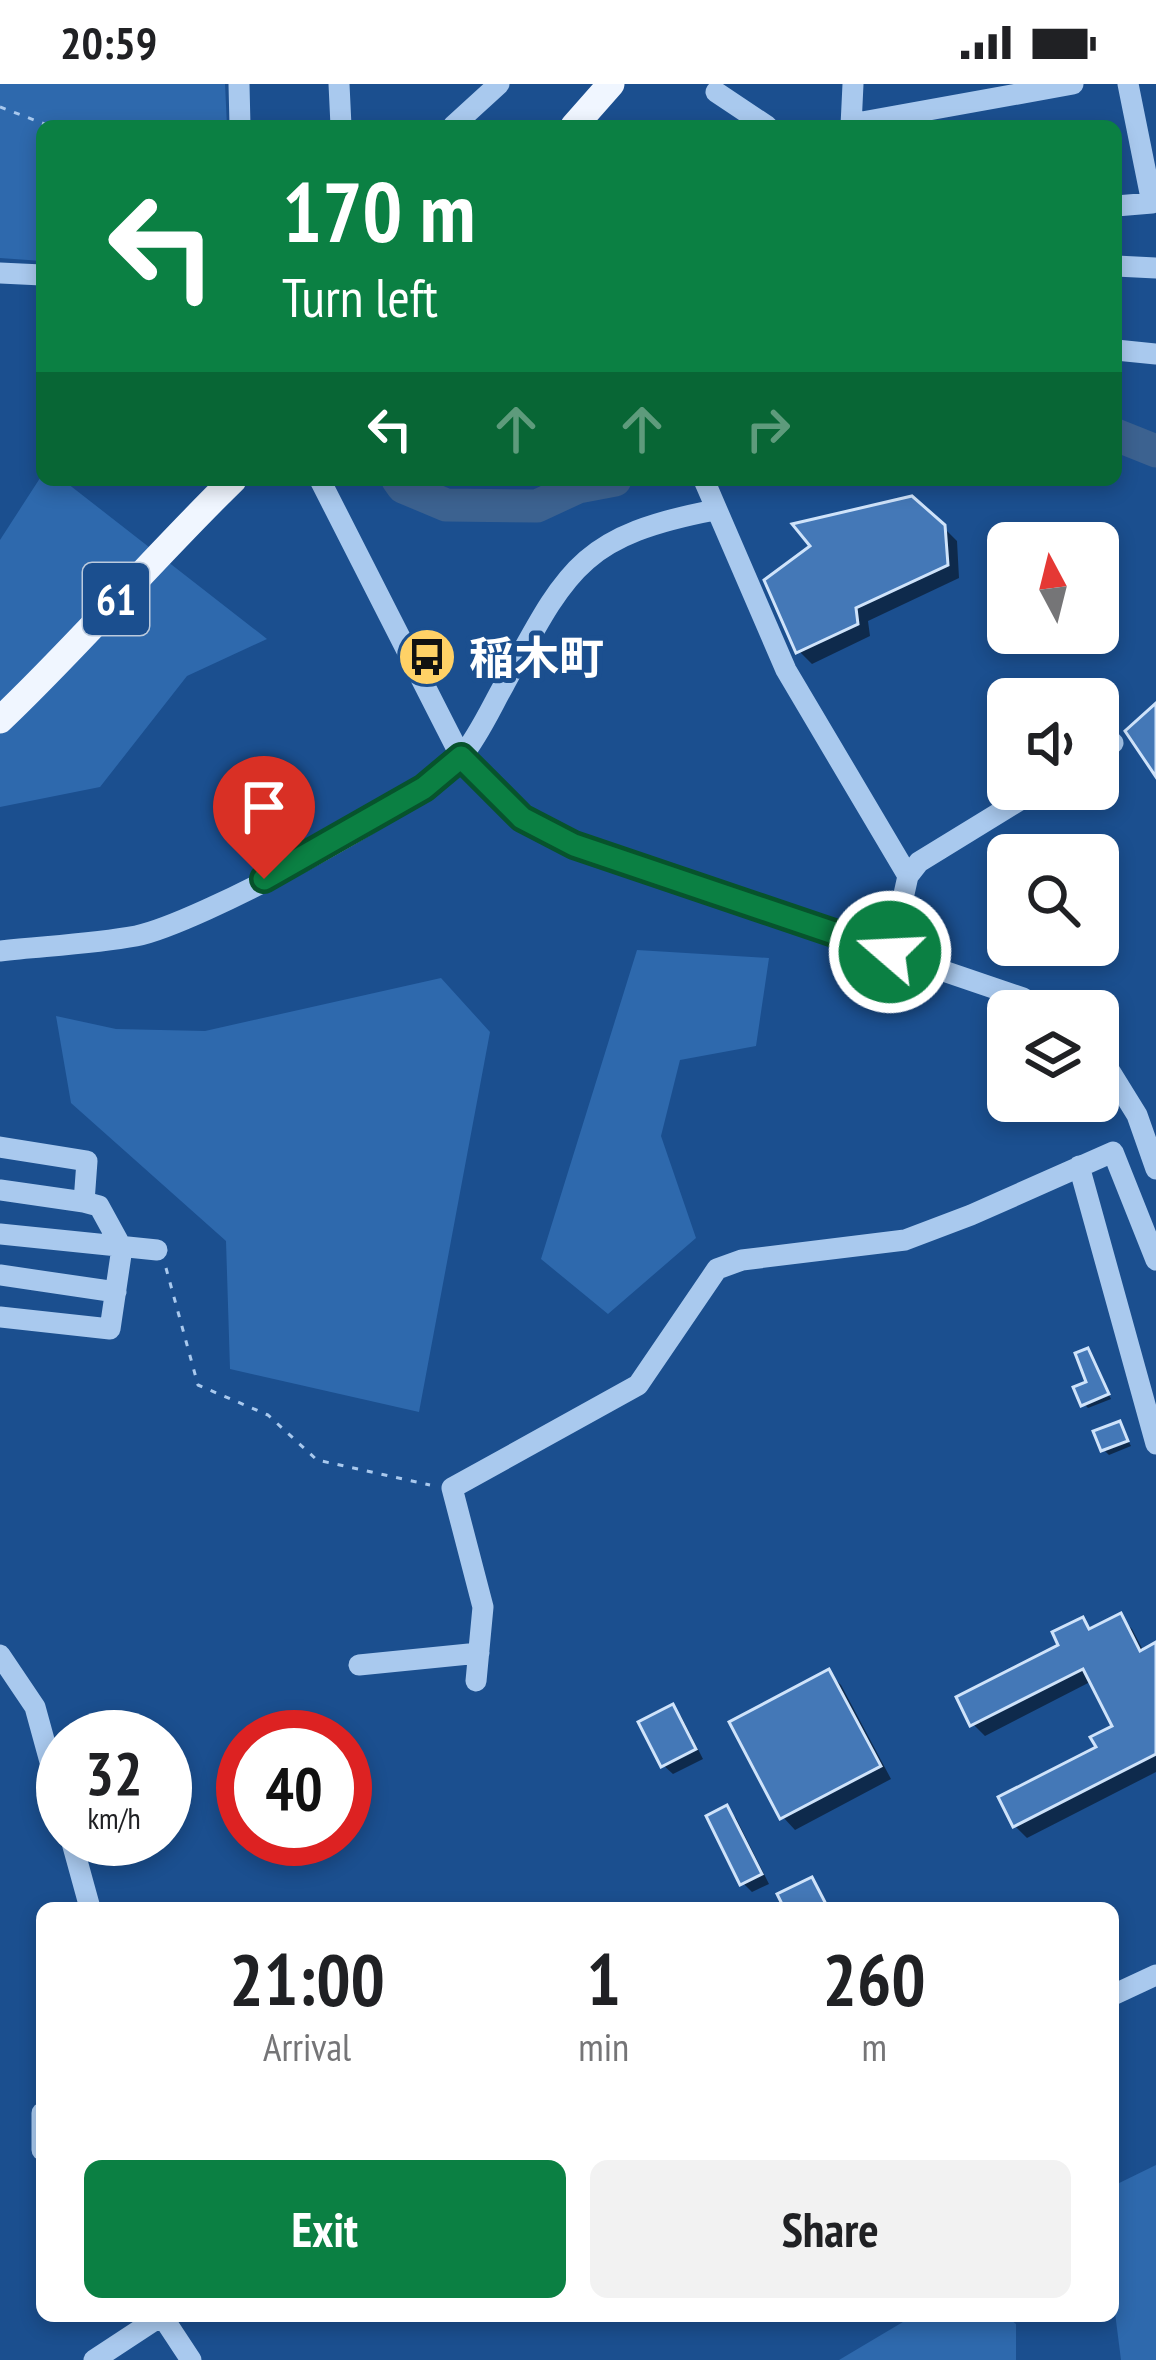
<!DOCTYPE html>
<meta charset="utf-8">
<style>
body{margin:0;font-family:"PT Sans Narrow","Noto Sans JP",sans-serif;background:#f2f2f2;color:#202124;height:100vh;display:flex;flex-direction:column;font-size:45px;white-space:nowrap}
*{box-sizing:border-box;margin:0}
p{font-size:39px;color:#757577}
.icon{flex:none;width:66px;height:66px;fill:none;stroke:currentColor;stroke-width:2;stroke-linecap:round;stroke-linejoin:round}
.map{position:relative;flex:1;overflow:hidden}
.drawer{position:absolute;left:36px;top:1818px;width:1083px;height:420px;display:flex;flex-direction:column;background:#fff;border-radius:18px;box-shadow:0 6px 18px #0003}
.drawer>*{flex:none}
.banner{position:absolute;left:36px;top:36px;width:1086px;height:366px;border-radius:18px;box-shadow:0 6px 18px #0003;background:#0b8043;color:#fff;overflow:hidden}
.needle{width:78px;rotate:353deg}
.fabs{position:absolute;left:987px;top:438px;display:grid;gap:24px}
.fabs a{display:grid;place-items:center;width:132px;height:132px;border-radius:18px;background:#fff;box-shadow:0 6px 18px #0003;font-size:60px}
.speed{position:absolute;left:36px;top:1626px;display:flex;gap:24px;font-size:60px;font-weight:700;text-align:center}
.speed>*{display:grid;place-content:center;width:156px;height:156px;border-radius:50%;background:#fff;box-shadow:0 6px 18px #0003;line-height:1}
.speed small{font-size:30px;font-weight:400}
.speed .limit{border:18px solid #d22;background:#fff;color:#111}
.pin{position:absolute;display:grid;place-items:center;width:102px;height:102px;color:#fff;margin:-123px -51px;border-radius:50% 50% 50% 0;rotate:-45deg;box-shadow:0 0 12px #0007}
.pin .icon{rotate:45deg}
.me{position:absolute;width:132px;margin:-66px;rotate:289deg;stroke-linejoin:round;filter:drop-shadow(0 0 9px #0008)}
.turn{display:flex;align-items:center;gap:42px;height:252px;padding:0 48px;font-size:54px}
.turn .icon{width:156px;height:156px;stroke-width:2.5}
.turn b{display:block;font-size:84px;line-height:102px}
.lanes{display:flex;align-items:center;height:114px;padding:0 48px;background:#0003;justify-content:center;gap:60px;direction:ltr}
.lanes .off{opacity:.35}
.eta{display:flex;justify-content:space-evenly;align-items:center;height:204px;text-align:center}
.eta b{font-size:72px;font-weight:600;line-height:84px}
.action{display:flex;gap:24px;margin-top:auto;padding:24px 48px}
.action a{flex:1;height:138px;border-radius:18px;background:#0b8043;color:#fff;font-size:48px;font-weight:600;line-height:138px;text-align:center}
.action a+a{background:#f2f2f2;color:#202124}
.status{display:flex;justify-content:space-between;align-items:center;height:84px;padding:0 60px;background:#fff;direction:ltr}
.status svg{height:33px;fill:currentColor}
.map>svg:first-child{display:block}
</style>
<div class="status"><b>20:59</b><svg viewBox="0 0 49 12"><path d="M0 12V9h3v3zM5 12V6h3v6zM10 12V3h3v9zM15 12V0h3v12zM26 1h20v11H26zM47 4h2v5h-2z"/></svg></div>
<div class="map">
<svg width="1156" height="2276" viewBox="0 0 1156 2276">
<rect width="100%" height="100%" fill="#1b4f8f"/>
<path fill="#2e69ad" d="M0,0h225l2,42h-185v135l-42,-3z
M42,391v5h21l204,159 -80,37 -87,111 -100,20v-267z
M637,866l132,8 -13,88 -76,14 -19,76 35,102 -88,76 -67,-55z
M441,894l49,54 -71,380 -189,-43 -4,-128 -155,-138 -15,-87 60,13 89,2z
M1156,2081v195h-35l-8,-63v-111z
M913,2232h93l10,8v36h-177z"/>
<path fill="#0007" d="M943,443l14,14 2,37 -91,43 2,15 -58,28 -13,-13z
M1091,1272l20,43 -23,9 -4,-4 6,-20z
M1119,1340l12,22 -22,9 -5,-5z
M1120,1533l12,12 12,23 12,-6v126l-129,66 -12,-12 85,-78 16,-21 -24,-46 -107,55 -12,-12 89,-78 20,-26 11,11z
M829,1589l12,12 50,94 -96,51 -12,-13z
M672,1623l9,9 22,43 -30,15 -10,-9z
M727,1725l9,9 33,66 -17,8 -9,-9z"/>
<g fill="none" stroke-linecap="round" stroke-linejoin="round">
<path stroke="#3c6290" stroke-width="33" d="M1116,351l40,16
M398,396l5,7 43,18 91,1 41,-19 37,-7"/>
</g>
<path fill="#4478b7" stroke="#cfe3fa" stroke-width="3" d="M912,412l33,29 3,40 -92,43 2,16 -62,29 -32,-73 46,-34 -18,-22z
M1156,619v74l-31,-46z
M1088,1264l21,46 -28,12 -8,-19 13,-5 -11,-29z
M1120,1337l8,20 -27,10 -8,-20z
M1121,1529l19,38 16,-9v112l-143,73 -15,-30 98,-50 -6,-10 22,-11 -29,-57 -113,57 -14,-29 102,-52 -6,-13 31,-15 6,12z
M829,1585l52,97 -101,53 -51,-97z
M673,1620l23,45 -35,18 -23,-45z
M727,1721l35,69 -22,11 -34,-69z
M812,1793l16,31h-44l-7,-14z"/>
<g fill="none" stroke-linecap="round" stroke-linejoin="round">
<path stroke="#a9c9ee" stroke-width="3" stroke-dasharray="6 9" stroke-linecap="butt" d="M0,23l50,19
M166,1184l32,117 70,30 49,45 113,25"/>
<path stroke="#a9c9ee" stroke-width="21" d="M239,0l1,42
M339,0l2,42
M716,8l51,34
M851,40l222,-40
M453,42l46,-42
M851,42l2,-42
M1116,122l36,-3 -24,-119
M1116,182l40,2
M0,189l42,2
M1116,266l40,4
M320,396l141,277 61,61 52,27 449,153 22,13
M704,396l82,190 122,206
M1098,668l15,-9
M0,867c45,-5 92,-7 136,-15 61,-12 287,-133 326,-180 17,-21 29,-48 42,-71 63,-115 75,-149 211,-175
M891,868l17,-76 11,-14 119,-73
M1098,968l39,63 19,54
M0,1063l87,14 -3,41 15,4 23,42 -12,81 -110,-12
M1079,1082l77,278
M0,1106l84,12
M0,1150l157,16
M0,1191l116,17
M0,1571l35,52 28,102
M359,1581l120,-12
M476,1597l7,-74 -31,-119 186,-103 79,-116 25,-9 163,-20 66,-25 142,-63 43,108
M71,1755l19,69
M1113,1911l43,-20
M42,2029v37
M162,2232l29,44
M94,2276l67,-44"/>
<path stroke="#f0f6ff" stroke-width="27" d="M574,42l37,-42
M0,636c81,-77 153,-162 233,-240"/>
</g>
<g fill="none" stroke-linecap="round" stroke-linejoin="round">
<g stroke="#07532c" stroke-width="30">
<path id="route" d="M264,795l160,-91 37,-31 61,61 52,27 316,107"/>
</g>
<use href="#route" stroke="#0b8043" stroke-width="21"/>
</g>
<defs>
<g id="bus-disc" transform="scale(3)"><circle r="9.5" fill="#ffd166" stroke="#1b4f8f"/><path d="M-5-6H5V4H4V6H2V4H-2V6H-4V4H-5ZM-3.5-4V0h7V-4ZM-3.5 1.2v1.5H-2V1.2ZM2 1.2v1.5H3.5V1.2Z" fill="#111"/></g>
</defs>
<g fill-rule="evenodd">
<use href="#bus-disc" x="427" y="573"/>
</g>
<g text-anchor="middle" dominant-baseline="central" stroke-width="10" stroke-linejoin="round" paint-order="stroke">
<rect fill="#1b4f8f" stroke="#bbcadd" stroke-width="3" x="83" y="479" width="66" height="72" rx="9"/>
<g font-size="42" font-weight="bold" fill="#fff">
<text x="116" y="515">61</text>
</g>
<g font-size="45" font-weight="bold" fill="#fff" stroke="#1b4f8f" text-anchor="start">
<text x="469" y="573">稲木町</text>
</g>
</g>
</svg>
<div class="fabs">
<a><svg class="needle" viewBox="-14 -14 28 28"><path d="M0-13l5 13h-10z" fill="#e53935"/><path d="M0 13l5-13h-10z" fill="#757577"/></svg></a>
<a><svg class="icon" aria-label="sound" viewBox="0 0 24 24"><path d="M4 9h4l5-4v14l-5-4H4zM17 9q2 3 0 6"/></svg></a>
<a><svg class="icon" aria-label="search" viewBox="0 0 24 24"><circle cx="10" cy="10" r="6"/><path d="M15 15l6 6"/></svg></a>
<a><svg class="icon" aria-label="layers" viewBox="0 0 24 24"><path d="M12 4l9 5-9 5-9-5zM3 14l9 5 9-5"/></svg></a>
</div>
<div class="speed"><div>32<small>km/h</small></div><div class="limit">40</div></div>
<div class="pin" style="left:264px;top:795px;background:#d93025"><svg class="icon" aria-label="arrive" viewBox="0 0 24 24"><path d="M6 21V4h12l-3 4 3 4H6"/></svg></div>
<svg class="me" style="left:890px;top:868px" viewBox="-20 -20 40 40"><circle r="17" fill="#0b8043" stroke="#fff" stroke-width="3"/><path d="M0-11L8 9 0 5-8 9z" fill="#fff"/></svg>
<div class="banner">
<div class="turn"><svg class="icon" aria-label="left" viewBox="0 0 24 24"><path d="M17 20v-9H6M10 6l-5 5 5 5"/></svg><div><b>170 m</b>Turn left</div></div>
<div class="lanes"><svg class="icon" aria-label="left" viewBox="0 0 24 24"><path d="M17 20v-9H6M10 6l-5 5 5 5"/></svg><svg class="icon off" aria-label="ahead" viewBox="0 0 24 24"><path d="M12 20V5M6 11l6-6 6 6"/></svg><svg class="icon off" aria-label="ahead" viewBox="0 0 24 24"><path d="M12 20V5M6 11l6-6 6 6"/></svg><svg class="icon off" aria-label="right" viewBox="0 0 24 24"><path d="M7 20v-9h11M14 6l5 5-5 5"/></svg></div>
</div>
<section class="drawer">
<div class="eta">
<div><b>21:00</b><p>Arrival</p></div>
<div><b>1</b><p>min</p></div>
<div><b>260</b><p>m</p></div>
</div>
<div class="action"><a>Exit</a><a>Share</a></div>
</section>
</div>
